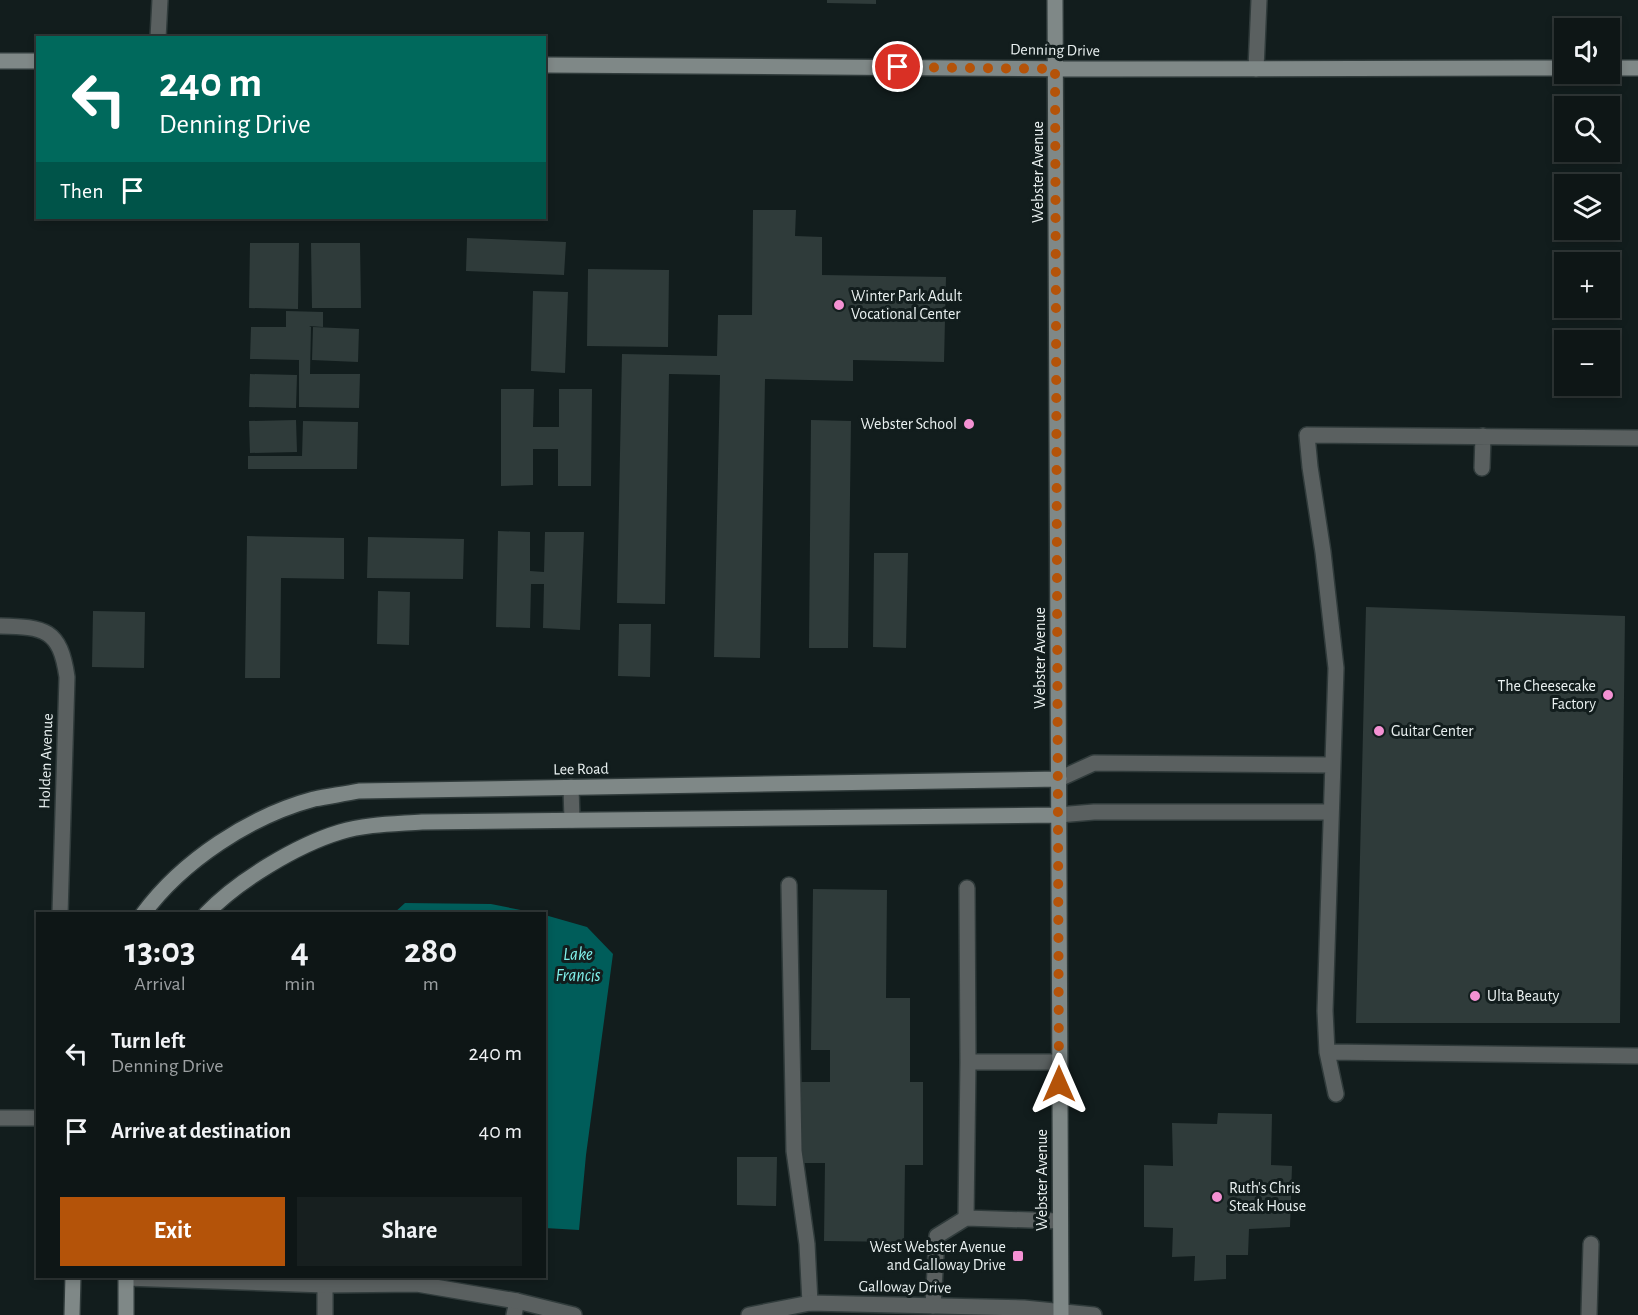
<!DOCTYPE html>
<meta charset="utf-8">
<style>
body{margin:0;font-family:"Alegreya Sans",sans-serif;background:#171f1f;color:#f1f3f6;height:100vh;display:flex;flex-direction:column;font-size:22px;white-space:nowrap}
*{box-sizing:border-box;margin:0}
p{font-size:20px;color:#9b9fa1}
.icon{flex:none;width:33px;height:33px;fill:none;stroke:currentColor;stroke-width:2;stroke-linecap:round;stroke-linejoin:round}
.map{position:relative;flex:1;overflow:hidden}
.panel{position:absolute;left:36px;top:912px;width:510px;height:366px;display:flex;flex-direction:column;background:#0e1616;border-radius:0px;box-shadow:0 3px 9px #0003,0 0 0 2px #2e3535}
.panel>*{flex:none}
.top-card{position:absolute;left:36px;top:36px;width:510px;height:183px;border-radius:0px;box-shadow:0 3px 9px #0003,0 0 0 2px #2e3535;background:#00695c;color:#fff;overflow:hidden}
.buttons{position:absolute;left:1554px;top:18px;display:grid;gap:12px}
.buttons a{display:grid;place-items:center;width:66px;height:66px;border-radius:0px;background:#0e1616;box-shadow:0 3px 9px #0003,0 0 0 2px #2e3535;font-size:30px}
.pin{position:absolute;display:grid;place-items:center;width:51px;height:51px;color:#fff;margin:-26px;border:3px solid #fff;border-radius:50%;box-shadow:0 2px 6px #0007}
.me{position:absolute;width:66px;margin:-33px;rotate:0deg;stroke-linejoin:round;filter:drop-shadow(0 0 4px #0008)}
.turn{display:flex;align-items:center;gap:21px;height:126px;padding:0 24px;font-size:27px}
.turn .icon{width:78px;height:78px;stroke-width:2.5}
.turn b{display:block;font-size:42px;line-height:51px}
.then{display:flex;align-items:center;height:57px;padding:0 24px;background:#0003;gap:12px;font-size:22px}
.eta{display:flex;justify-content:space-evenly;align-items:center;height:102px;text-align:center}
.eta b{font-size:36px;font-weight:600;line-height:42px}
.button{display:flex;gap:12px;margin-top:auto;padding:12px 24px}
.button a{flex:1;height:69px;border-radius:0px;background:#b45309;color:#fff;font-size:24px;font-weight:600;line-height:69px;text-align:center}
.button a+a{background:#171f1f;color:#f1f3f6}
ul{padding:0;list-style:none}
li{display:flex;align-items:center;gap:18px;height:78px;padding:0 24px}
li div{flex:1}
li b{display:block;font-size:22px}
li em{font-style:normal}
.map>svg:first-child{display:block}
</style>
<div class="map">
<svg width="1638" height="1315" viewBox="0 0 1638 1315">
<rect width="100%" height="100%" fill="#121d1d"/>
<path fill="#005d5a" d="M405,903l86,1 45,9h-142z
M545,915l42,12 26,27 -27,201 -7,75 -34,-2z"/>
<path fill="#2f3b3a" d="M827,0h49v4l-49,-1z
M753,210h43l-1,26 27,1v38l124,2 -2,85 -91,-2v21l-88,-2 -5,279 -46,-1 6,-282 -51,-1 -4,230 -48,-1 5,-249 95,2 1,-41h34z
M467,238l99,4 -2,33 -98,-4z
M250,243h49l-1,66 -49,-1z
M311,243h49l1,65h-49z
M588,269l81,1 -1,77 -81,-1z
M533,291l35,1 -3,81 -34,-2z
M286,311l37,1v15l-14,-1 2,1 -1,47h50l-1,34 -60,-1v-47l-49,-1 1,-32h35z
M313,327l46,2 -1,33 -46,-2z
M250,374l47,1 -1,33 -47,-1z
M501,389h33l-1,38h26v-38h33l-1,97h-33v-37h-25v36l-32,1z
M296,420l1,32 -47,1 -1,-32z
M811,420l40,1 -3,227h-39z
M303,421l55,1 -1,47h-109v-13h54z
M498,531l32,1v39l14,1 1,-40h39l-4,98 -37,-2 1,-44h-13l-1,44 -34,-1z
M247,536l97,2v41l-63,-1 -1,100h-35z
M368,537l96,2 -1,40 -96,-1z
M874,553h34l-2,95 -33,-1z
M378,591l32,1 -1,53 -32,-1z
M1366,607l259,9 -5,407h-264z
M93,611l52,1 -1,56 -52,-1z
M619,624h32l-1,53 -32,-1z
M813,889l74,1 -1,108h24v84h13v83h-18l-1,77 -80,-1 1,-78h-25v-81h30v-32h-19z
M1218,1113l54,1 -1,51 21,1 -2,61 -41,2 -1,26h-22v24l-32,2 1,-25 -23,1 1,-29 -29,-1v-62l29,1 -1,-43 45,1z
M737,1157h40l-1,49 -39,-1z"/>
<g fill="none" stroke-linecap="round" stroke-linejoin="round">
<g stroke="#303b3b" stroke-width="18">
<path id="lane" d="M1256,69l3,-69
M1482,468l1,-32
M1059,779l35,-16 238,2
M1058,815l36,-3h237
M789,885l5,266 13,93 3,59
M967,888l1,174
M1327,1052l311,4
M1059,1062h-91l-2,156 94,3
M1336,1094l-9,-42 -2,-41 11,-343 -13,-116 -13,-85 -3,-32 331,3
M0,1118h38
M933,1306l4,-70 29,-18
M325,1315v-30
M514,1315l3,-14
M1589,1315l2,-71"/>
</g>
<g stroke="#303b3b" stroke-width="18">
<path id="street" d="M158,38l2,-38
M0,626c45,1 60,3 67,51l-7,237
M571,787l1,33
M126,1278l199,7 92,-1 100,17 57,14
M749,1315l61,-12 214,5 70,7"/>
</g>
<g stroke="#303b3b" stroke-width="18">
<path id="secondary" d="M1055,0l6,1315
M0,61h38
M544,65l555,4 465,-1
M1610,68h28
M143,914c39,-53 107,-98 171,-115 15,-3 30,-5 45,-8l700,-12
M206,914c31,-33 91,-69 134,-82 26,-8 55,-8 82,-10l636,-7
M126,1276v39
M72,1315l1,-39"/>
</g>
<use href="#lane" stroke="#5a6060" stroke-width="15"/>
<use href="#street" stroke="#5a6060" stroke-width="15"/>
<use href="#secondary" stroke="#7f8887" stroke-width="15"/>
</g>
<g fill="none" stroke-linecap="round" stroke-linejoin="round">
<path stroke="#b45309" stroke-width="10" stroke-dasharray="0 18" d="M898,67l157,2 4,1015"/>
</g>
<g fill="#f491d3" stroke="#121d1d" stroke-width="2">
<circle cx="839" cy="305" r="6"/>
<circle cx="969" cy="424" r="6"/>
<circle cx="1608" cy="695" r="6"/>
<circle cx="1379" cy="731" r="6"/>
<circle cx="1475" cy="996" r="6"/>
<circle cx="1217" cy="1197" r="6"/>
<rect x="1012" y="1250" width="12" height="12" rx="3"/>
</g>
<g text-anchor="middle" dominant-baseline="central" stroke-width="6" stroke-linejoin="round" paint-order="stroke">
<g font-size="16" fill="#e9f0f0" stroke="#121d1d">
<text transform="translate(1055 50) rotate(1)">Denning Drive</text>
<text transform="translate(1038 172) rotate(-90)">Webster Avenue</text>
<text transform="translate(1040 658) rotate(-90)">Webster Avenue</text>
<text transform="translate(46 761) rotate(-88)">Holden Avenue</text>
<text transform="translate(581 769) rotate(-1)">Lee Road</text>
<text transform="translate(1042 1180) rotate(-90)">Webster Avenue</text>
<text transform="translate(905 1287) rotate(1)">Galloway Drive</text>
</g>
<g font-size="16" fill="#e9f0f0" stroke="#121d1d" text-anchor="start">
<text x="851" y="296">Winter Park Adult<tspan x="851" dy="18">Vocational Center</tspan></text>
<text x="957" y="424" text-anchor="end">Webster School</text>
<text x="1596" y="686" text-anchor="end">The Cheesecake<tspan x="1596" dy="18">Factory</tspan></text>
<text x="1391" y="731">Guitar Center</text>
<text x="1487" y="996">Ulta Beauty</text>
<text x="1229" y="1188">Ruth's Chris<tspan x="1229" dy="18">Steak House</tspan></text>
<text x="1006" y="1247" text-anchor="end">West Webster Avenue<tspan x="1006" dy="18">and Galloway Drive</tspan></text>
</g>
<g font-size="18" font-style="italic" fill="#80f1eb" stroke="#121d1d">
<text x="578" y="955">Lake<tspan x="578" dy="21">Francis</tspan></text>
</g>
</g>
</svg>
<div class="buttons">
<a><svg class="icon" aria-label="sound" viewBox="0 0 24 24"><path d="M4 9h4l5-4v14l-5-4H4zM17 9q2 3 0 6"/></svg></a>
<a><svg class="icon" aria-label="search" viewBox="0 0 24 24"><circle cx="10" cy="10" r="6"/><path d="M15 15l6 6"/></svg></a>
<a><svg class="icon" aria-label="layers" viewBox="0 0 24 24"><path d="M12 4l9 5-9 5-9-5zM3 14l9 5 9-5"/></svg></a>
<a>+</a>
<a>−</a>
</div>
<div class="pin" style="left:898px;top:67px;background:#d93025"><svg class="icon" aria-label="arrive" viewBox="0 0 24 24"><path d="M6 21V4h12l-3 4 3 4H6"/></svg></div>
<svg class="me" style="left:1059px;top:1084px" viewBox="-20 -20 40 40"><path d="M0-17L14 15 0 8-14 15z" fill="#b45309" stroke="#fff" stroke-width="4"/></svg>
<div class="top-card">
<div class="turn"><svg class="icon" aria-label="left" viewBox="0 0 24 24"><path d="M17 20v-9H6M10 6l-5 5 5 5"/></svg><div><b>240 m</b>Denning Drive</div></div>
<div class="then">Then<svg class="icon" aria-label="arrive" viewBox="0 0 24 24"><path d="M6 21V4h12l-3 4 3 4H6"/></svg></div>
</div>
<section class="panel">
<div class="eta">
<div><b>13:03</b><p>Arrival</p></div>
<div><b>4</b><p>min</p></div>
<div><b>280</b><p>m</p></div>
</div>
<ul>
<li><svg class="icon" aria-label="left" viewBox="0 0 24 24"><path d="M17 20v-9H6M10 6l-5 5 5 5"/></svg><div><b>Turn left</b><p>Denning Drive</p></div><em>240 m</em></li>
<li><svg class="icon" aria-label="arrive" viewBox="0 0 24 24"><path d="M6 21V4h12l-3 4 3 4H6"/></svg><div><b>Arrive at destination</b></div><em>40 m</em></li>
</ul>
<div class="button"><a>Exit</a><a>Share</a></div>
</section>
</div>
